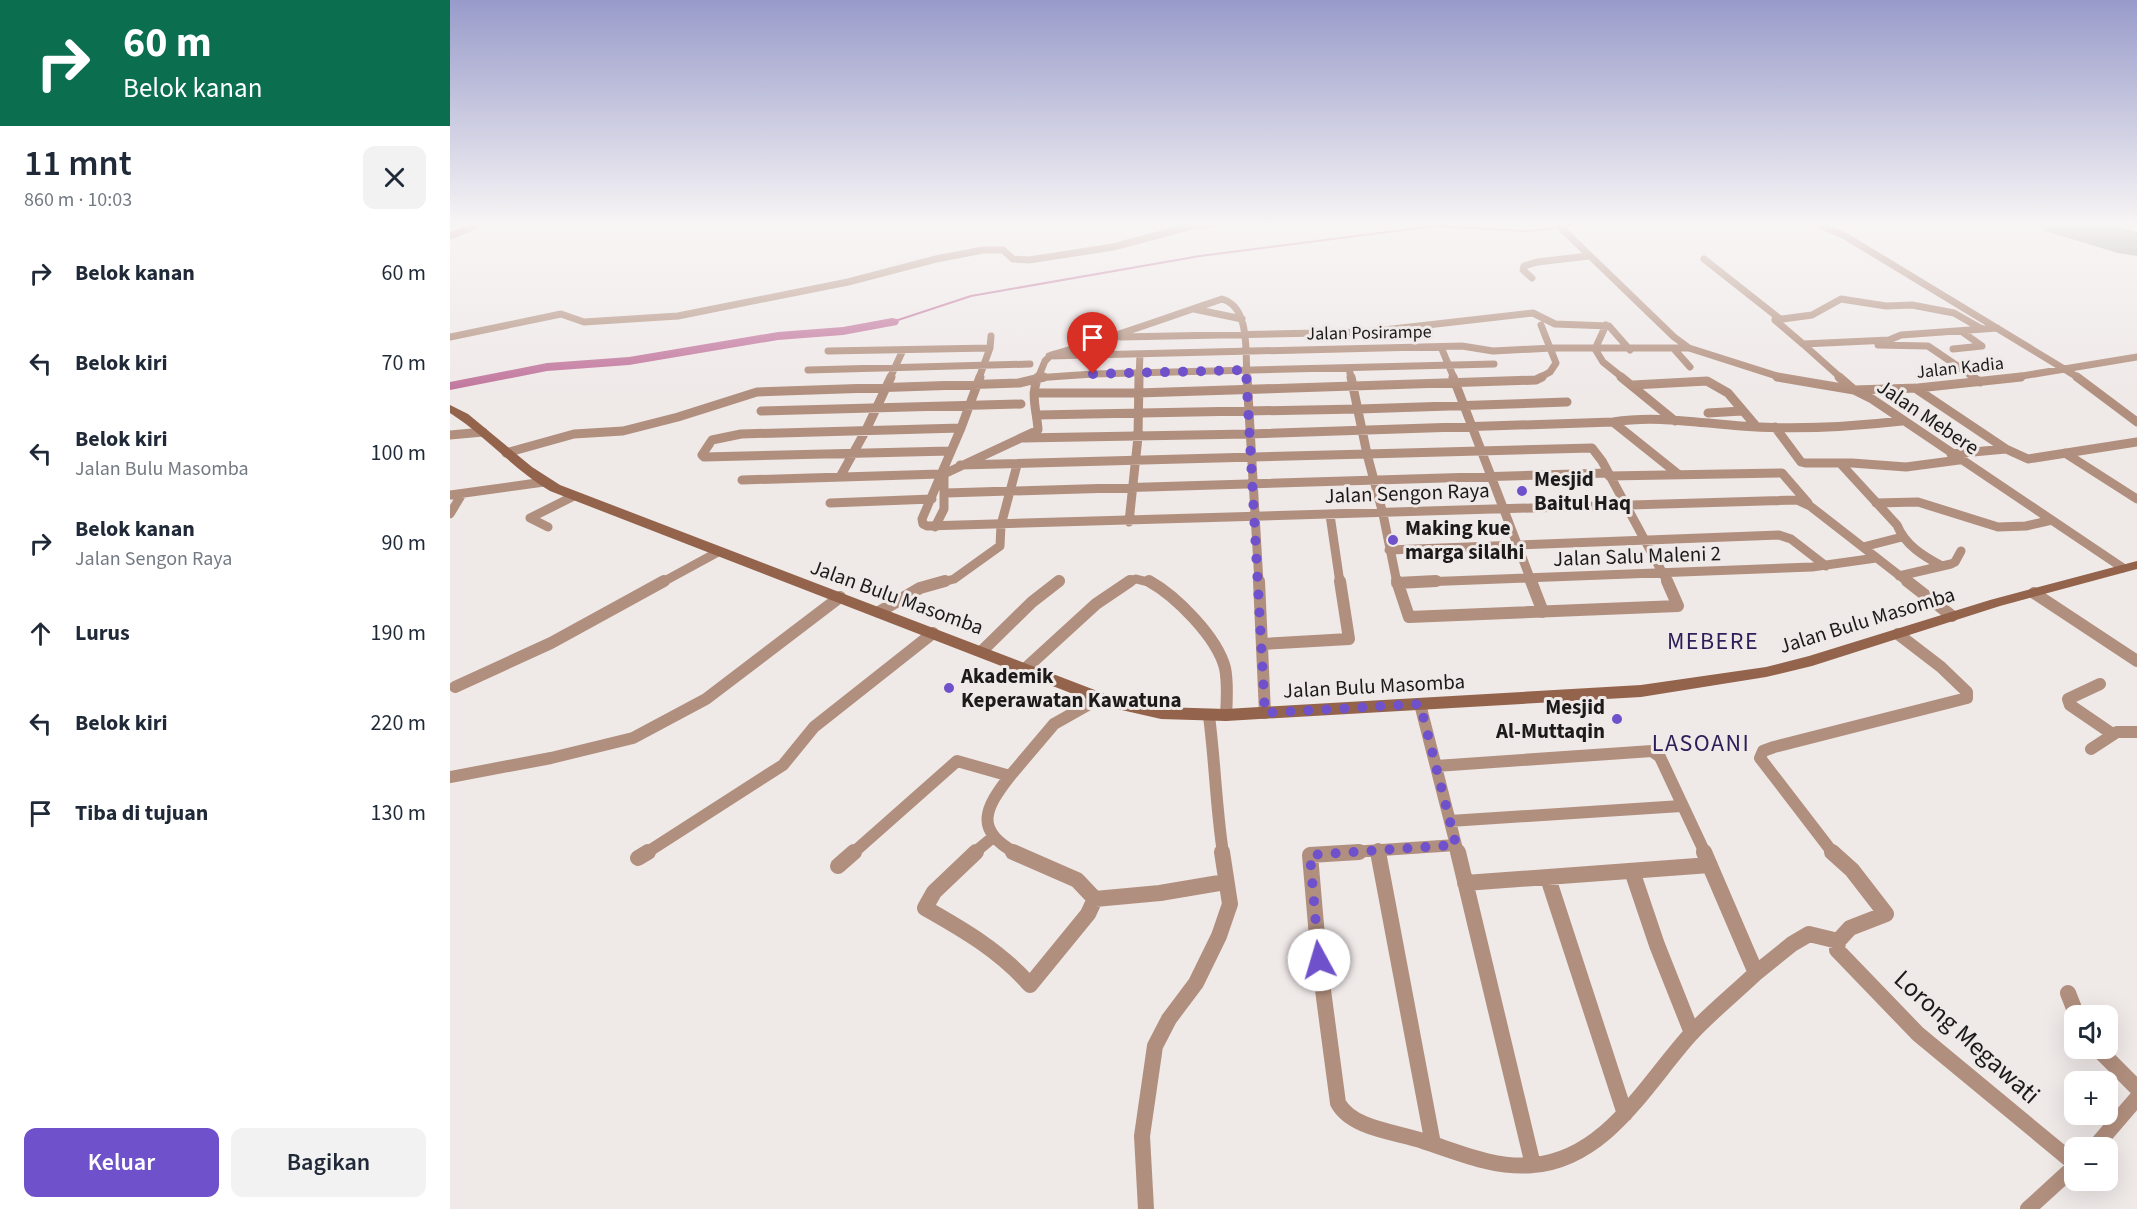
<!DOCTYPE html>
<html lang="id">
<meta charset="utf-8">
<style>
body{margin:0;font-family:"Source Sans 3",sans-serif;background:#f2f2f3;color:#1f2937;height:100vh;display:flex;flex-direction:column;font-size:22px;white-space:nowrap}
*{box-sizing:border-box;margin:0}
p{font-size:20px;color:#747a83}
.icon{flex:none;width:33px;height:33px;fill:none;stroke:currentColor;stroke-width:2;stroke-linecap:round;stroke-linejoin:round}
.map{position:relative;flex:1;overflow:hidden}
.drawer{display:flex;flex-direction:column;background:#fff;width:450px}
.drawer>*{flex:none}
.top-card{background:#0b6e4f;color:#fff;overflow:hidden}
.tools{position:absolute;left:1614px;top:1005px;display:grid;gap:12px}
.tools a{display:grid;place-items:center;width:54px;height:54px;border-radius:12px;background:#fff;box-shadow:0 6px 24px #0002;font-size:30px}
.pin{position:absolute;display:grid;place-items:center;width:51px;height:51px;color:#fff;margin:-62px -26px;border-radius:50% 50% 50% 0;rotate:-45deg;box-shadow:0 0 6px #0007}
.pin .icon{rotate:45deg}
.me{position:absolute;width:66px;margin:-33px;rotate:354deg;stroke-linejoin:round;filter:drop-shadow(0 0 4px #0008)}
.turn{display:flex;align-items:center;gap:21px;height:126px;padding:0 24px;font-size:27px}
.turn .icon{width:78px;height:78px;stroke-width:2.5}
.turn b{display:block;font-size:42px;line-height:51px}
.round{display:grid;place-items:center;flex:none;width:63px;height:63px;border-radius:12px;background:#f2f2f3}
.head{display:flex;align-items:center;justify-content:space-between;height:102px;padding:0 24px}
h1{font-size:36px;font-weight:600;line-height:45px}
.cta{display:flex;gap:12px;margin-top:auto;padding:12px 24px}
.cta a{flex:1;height:69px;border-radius:12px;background:#6f52cb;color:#fff;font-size:24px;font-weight:600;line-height:69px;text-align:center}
.cta a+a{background:#f2f2f3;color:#1f2937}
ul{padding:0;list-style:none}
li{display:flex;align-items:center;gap:18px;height:90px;padding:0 24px}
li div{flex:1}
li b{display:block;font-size:22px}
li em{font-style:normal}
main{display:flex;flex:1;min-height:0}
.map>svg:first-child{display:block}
</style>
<main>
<section class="drawer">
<div class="top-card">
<div class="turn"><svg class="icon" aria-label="right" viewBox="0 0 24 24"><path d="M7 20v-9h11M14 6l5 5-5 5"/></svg><div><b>60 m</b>Belok kanan</div></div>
</div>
<div class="head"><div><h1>11 mnt</h1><p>860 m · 10:03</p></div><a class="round"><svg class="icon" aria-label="close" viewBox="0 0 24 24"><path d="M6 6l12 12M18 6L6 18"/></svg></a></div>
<ul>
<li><svg class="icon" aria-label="right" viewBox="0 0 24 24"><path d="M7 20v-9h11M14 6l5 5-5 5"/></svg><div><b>Belok kanan</b></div><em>60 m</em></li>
<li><svg class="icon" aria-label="left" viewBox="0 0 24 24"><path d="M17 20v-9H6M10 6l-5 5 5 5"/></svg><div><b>Belok kiri</b></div><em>70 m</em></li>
<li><svg class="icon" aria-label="left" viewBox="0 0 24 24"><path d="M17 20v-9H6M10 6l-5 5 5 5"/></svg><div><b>Belok kiri</b><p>Jalan Bulu Masomba</p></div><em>100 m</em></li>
<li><svg class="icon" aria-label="right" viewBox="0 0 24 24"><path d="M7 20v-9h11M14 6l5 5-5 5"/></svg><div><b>Belok kanan</b><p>Jalan Sengon Raya</p></div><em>90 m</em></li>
<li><svg class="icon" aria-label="ahead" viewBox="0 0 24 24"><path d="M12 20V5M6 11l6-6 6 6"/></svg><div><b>Lurus</b></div><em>190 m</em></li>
<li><svg class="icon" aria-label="left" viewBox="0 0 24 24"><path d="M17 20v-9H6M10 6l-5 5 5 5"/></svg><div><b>Belok kiri</b></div><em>220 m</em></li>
<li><svg class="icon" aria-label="arrive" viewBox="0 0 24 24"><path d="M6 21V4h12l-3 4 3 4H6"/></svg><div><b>Tiba di tujuan</b></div><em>130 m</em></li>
</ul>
<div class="cta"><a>Keluar</a><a>Bagikan</a></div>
</section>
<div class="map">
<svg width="1687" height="1209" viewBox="0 0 1687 1209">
<rect width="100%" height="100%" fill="#efe9e8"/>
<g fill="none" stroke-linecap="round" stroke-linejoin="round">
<path stroke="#c1759c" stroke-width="2" d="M442,322l79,-26 229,-40 235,-30 92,5 36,-4 18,-5"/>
<path fill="#c1759c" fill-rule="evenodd" d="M442,318l5,1 2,3 -2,3 -54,10 -65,5 -149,25 -82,6 -97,19v-8l97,-19 82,-6 149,-25 65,-5z"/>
<path fill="#9c9897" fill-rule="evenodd" d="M1683,239l4,1v10l-10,-2 -2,-4z"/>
<path fill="#9c9897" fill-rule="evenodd" d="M1589,222h65l33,10v24l-19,-3 -73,-22z"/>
<path stroke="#b18f7e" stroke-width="7" d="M1105,222l119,115 15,11
M1364,222l31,14 234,142
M740,223l11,3 20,-4
M0,236l34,-14
M1254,259l76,60
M1082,278l-9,-8 1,-4 13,-4 52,-6
M744,309l48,10
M1325,320l37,-5 29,-16 45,7 26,-1 42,8 28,16
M1325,320l28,24
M1156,325l-11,24 8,13 20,16
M0,337l111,-23 23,8 94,-6 170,-34 88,-23 47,-9h20l10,9 16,1 84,-13 83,-22
M670,337l246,-5 167,-19 22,11 54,2 21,24
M1428,345l50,1 47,32
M991,347l13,31
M1224,349l16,18
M1503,349l29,-3 -21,-15
M378,351l162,-3
M599,356l413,-10 31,5 59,-3h137l94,30
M899,368l2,10
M358,370l222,-6
M440,378l13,-28
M529,378l11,-30 1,-12
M585,378l58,-4 401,-10
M588,378l7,-17 6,-6c58,-16 114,-37 171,-56 29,8 23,55 25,79
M689,378l1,-24
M1089,378l11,-6 6,-9 -15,-38
M1391,378l-38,-34 86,-4 12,-5 96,-7
M1560,378l127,-21"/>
<path stroke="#b18f7e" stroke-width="9" d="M530,377l-19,51 -39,91 1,5 4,2 870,-26 13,6 99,77
M797,377l12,206
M901,377l16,77
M1003,377l79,206
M1171,377l54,44
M1327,377l77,13 18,9 251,169
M1389,377l15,13 64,-2 103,-11
M1522,377l8,5
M1627,377l60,45
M1183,385l74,-4 21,12 28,33
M1465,388l91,61 22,10 109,-17
M584,393h104l398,-13 6,-3
M311,411l260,-7
M1258,413l34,-2
M587,415l322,-6 208,-7
M1163,422l65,52
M1325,427l26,35 4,1h47l54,4 53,-7
M0,435l33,-3
M573,438l226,-4 364,-12c43,-7 85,1 128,4 54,4 108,1 161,-5
M501,451l-247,6 -2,-2 10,-15 29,-6 220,-6
M56,453l68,-19 49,-3 55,-14 79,-25 262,-9 25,-6
M1615,453l72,46
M917,454l16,60 14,69
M917,454l225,-6 10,13 66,122
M1501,454l55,-5
M1390,463l57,62c8,20 26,31 45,41
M510,465l407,-11
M1159,476l173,-3 26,30
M390,477l26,-47 25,-53
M292,480l198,-6
M496,493l662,-20
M0,495l94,-13
M380,503l102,-4
M1426,503l42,-1 80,25 28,-1 26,-6
M0,514l12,-20
M880,515l10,68
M679,522l9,-85 1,-60
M98,527l-18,-9 44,-22
M485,527l9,-18v-35l94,-44c-1,-19 -8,-34 0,-53
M1413,547l39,-10
M939,550l390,-15 12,4 35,27
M1449,576l52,-12 4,-2 6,-11
M211,583l57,-31
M489,583l15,-4 46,-33 1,-21 16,-60
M607,583l3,-2
M676,583l10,-4 16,4
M947,583l415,-16 64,-9"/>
<path stroke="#b18f7e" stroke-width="12" d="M699,581c27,15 68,56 76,87 3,15 2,32 1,47
M809,581l6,132
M947,581l12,36 269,-11 -11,-25
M1081,581l12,31
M1457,581l45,35
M947,583l39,-2
M1584,593l103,68
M429,612l41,-24 25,-7
M812,644l87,-5 -9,-58
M532,651l50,-49 27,-21
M576,668l70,-64 34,-23
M1650,684l-32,15 2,6 41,28
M5,687l96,-44 113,-62
M970,704l38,149
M759,716c6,46 7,91 14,137
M1641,749l26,-17h20
M986,766l216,-15 8,6 45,96
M560,776l44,-52 46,-26
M0,777l101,-19 82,-20 73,-39 134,-102
M1000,821l231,-15
M928,849l1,4
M196,853l137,-88 31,-38 119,-94
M403,853l104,-92 53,15c-25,32 -37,54 6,77
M524,853l18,-15
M887,853l119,-8
M1383,853l-73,-95 3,-7 11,-4 193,-49v-6l-26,-25 -43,-33"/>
<path stroke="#b18f7e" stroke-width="16" d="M526,852l-42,40 -9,16c39,22 75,43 105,77l58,-71 7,-15
M563,852l64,28 18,19 65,-6 65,-11
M909,852l-49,3 9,105 19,143c14,26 59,29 85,38 35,11 72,28 110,24 73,-6 113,-81 157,-130 20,-22 44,-41 66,-62l-52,-121
M928,852l55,292
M1008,852l75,313
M188,858l10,-6
M388,866l16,-14
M1182,871l25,74 35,88
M1098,878l77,236
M1015,883l245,-18
M1388,941l-1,9 81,84 156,129
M1306,973l36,-29 17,-10 29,7 12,-13 36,-14 -34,-44 -20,-18
M1618,993l9,23
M1647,1048l40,40
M1644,1148l43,-50
M696,1209l-4,-73 13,-90 14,-27 27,-36 23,-47 11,-32 -8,-52
M1578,1209l46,-42"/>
<path fill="#93634b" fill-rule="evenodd" d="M0,405l18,9 64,53 28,18 553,212 48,10 65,2 415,-24 125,-18 43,-11 181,-56 147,-39v8l-137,37 -188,60 -46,11 -125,20 -415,24 -65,-2 -57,-13 -554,-215c-37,-22 -64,-55 -100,-78z"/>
</g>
<linearGradient id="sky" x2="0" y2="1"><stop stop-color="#989bca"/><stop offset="0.57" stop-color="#f8f5f5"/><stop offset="1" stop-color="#f8f5f5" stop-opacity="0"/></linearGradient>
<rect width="1687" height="392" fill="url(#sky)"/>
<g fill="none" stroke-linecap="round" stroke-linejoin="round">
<path stroke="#6f52cb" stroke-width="10" stroke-dasharray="0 18" d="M643,374l153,-4 19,343 155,-9 36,141 -146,10 9,105"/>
</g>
<g fill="#6f52cb" stroke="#efe9e8" stroke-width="2">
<circle cx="1072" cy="491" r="6"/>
<circle cx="943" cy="540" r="6"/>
<circle cx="499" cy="688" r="6"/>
<circle cx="1167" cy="719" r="6"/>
</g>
<g text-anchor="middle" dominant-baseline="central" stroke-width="6" stroke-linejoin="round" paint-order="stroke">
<g font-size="18" fill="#1c1a1a" stroke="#efe9e8">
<text transform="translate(919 333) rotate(-1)">Jalan Posirampe</text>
<text transform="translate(1510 368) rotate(-6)">Jalan Kadia</text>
</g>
<g font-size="21" fill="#1c1a1a" stroke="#efe9e8">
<text transform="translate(1478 417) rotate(34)">Jalan Mebere</text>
<text transform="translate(957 493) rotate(-2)">Jalan Sengon Raya</text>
<text transform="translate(1187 556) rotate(-2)">Jalan Salu Maleni 2</text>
<text transform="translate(447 597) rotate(20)">Jalan Bulu Masomba</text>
<text transform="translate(1417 620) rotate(-17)">Jalan Bulu Masomba</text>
<text transform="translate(924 686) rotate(-3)">Jalan Bulu Masomba</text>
</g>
<g font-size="21" font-weight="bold" fill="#1c1a1a" stroke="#efe9e8" text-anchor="start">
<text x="1084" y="479">Mesjid<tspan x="1084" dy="24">Baitul Haq</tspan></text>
<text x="955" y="528">Making kue<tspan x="955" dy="24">marga silalhi</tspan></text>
<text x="511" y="676">Akademik<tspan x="511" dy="24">Keperawatan Kawatuna</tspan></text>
<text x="1155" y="707" text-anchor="end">Mesjid<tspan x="1155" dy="24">Al-Muttaqin</tspan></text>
</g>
<g font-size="24" letter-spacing="1.5" fill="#2c1e58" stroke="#efe9e8">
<text x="1263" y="641">MEBERE</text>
<text x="1251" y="743">LASOANI</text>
</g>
<g font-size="26" fill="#1c1a1a" stroke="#efe9e8">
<text transform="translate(1517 1037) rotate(42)">Lorong Megawati</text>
</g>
</g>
</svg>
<div class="tools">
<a><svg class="icon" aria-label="sound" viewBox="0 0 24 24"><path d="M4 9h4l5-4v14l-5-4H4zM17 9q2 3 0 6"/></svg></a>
<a>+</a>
<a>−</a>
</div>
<div class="pin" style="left:643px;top:374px;background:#d93025"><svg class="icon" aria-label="arrive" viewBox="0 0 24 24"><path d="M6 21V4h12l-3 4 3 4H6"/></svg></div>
<svg class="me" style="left:869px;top:960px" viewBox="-20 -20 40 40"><circle r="19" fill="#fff"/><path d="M0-13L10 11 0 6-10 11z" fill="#6f52cb"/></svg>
</div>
</main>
